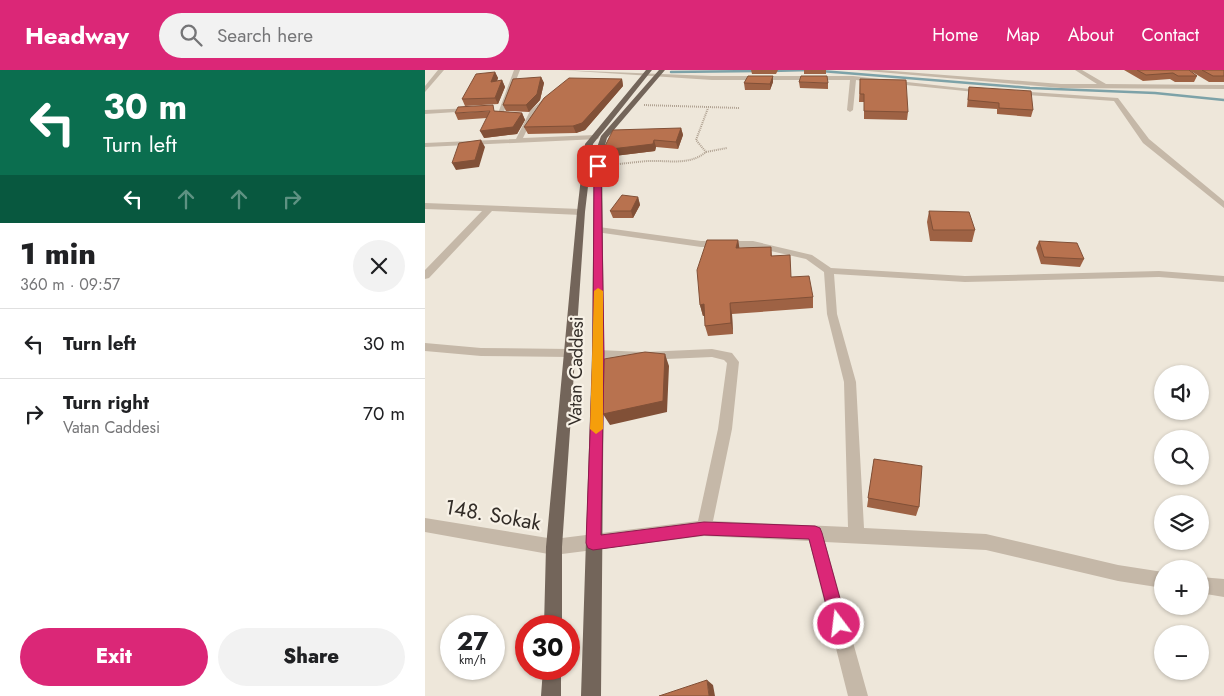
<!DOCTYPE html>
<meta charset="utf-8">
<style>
body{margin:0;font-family:Jost,sans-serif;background:#f2f2f2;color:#202124;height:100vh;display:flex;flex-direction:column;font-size:19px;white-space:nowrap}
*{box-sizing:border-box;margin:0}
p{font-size:16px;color:#757577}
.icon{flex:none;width:28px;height:28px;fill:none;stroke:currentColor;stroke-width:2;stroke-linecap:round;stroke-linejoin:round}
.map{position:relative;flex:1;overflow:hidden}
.panel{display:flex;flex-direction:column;background:#fff;width:425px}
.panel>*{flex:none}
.hud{background:#0b6e4f;color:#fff;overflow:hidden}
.buttons{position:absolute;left:729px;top:295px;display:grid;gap:10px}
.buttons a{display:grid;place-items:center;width:55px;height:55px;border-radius:50%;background:#fff;box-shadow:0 1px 4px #0004;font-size:25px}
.speed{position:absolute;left:15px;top:545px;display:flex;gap:10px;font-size:25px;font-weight:700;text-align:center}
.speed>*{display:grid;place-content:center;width:65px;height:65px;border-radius:50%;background:#fff;box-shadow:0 1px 4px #0004;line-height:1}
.speed small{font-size:12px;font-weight:400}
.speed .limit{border:8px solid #d22;background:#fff;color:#111}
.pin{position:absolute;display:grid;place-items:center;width:42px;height:42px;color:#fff;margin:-21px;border-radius:10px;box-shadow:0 2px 8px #0006}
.me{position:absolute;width:55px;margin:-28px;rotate:345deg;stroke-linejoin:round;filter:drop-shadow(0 0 4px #0008)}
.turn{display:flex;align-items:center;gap:18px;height:105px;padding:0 20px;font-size:22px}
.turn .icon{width:65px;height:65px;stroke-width:2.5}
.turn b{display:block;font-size:35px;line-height:42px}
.lanes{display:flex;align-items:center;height:48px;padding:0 20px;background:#0003;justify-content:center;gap:25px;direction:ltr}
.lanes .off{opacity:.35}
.round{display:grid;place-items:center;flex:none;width:52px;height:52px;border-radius:26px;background:#f2f2f2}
.head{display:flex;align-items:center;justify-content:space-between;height:85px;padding:0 20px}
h1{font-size:30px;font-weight:800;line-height:38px}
.primary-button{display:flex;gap:10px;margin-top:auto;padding:10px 20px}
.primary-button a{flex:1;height:58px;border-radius:30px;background:#db2777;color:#fff;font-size:20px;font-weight:800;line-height:58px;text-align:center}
.primary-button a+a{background:#f2f2f2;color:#202124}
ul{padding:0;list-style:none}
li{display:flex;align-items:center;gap:15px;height:70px;padding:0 20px;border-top:1px solid #e0e0e0}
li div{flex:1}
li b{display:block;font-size:19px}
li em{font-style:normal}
header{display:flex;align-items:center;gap:30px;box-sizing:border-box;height:70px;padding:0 25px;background:#db2777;color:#fff}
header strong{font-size:24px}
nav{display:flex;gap:28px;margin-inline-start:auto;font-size:18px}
.search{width:350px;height:45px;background:#f2f2f2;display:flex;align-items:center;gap:12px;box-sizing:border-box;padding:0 18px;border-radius:28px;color:#757577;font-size:19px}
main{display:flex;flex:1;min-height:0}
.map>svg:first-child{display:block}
</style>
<header>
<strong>Headway</strong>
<div class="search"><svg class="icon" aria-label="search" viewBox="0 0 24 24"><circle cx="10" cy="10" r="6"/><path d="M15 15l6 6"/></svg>Search here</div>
<nav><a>Home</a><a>Map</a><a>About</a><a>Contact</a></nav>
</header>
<main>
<section class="panel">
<div class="hud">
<div class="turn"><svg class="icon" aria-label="left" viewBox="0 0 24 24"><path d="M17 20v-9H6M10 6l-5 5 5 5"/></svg><div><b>30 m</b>Turn left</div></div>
<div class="lanes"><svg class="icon" aria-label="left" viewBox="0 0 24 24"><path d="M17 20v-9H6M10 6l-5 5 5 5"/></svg><svg class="icon off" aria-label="ahead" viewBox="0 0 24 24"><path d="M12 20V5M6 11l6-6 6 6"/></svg><svg class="icon off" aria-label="ahead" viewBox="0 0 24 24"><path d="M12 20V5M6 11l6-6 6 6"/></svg><svg class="icon off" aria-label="right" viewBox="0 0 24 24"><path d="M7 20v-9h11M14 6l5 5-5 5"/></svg></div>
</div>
<div class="head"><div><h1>1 min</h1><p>360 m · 09:57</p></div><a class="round"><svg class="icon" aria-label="close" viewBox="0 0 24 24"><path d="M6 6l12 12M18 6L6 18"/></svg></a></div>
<ul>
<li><svg class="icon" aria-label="left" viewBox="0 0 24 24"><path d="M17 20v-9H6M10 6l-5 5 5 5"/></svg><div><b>Turn left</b></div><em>30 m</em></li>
<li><svg class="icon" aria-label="right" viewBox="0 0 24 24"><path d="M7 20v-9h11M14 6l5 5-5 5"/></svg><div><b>Turn right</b><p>Vatan Caddesi</p></div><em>70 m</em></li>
</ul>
<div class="primary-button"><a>Exit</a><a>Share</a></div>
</section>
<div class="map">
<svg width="799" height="626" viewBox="0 0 799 626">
<rect width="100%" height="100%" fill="#eee7da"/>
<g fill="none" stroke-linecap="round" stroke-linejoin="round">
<path stroke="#7da2a8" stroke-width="2.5" d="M346,1l39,-1
M396,1l209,17 125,5 69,7
M246,2l87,-1"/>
<path stroke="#b0a292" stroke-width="2" stroke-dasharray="1 1" stroke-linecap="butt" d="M219,35l95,3
M281,82l21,-4
M183,95c13,-1 27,-3 40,-4 20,-1 41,5 58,-9l-10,-12 12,-32"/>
<path fill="#c5b8a8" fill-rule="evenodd" d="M13,0h6l-19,22v-6z
M89,0h6l-17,44 10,3 -3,2 -13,-3z
M135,0l152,6h141l135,15 -3,2 -129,-13 -3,30 -3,2 -3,-2 3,-30h-138z
M431,0h24l181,14h36l-22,-14h7l24,14 118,1v4l-163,-1z
M590,21l103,7 31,41 75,62v7l-81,-65 -29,-42 -101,-7z
M124,24l3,2 -17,17 -12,25 72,-3 4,2 -1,2 -173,8v-4l91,-4 14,-28z
M49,38l-2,3 -47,3v-4z
M0,133l156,6 4,3 -4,3 -89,-4 -63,67 -4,1v-9l57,-59 -57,-2z
M174,157l102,14h52l59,14 19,13 134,8 194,-5 65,5v6l-65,-5 -194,5 -131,-8 3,40 19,68 8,146 122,6 132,31 45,7v16l-45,-7 -132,-31 -161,-8 43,154h-20l-39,-155 -105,-5 -150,19 -129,-23v-14l129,21 144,-18 20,-92 9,-66 -3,-3 -12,-3 -68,3 -46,-2 -6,-4 6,-4 46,2 68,-3 20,4 7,9 -7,67 -19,92 135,6 -4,-145 -17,-68 -3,-42 -18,-13 -53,-12h-52l-105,-15 -2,-2z
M0,273l56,5 88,1 6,4 -6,4 -88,-1 -56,-5z
M775,507l24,2v18l-24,-4z"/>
<path fill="#73655a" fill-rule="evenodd" d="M221,0h6l-59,74 -8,68 -23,335v79h-18l2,-79 31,-335 8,-68z
M234,0h6l-58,68 -5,18 2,198 -3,342h-20l11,-342 2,-198 7,-20z
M118,599h18v27h-20z"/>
</g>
<path fill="#9e6244" d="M326,0h27l-2,4h-24z
M379,0h22v4h-22z
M699,0h65l8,6 -3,6h-19l-5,-3 -27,2z
M764,0h35v12h-15z
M70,2l3,6 -1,3 5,-1 3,7 -7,17 -33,2 -3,-7z
M348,6v6l-3,8h-25l-1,-7z
M116,7l3,6 -4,17 -11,12 -23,-1 -3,-6z
M197,9l1,7 -38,44 -9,3 -48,1 -4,-7z
M435,9l48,33 -1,8 -43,-1v-17h-5z
M374,12l29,1v6l-28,-1z
M544,17l64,23 -2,7 -34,-3v-5l-30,-2z
M70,41l27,2 3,7 -8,14 -33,4 3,-20 -29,2 -3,-7z
M256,58l2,7 -5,14 -22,-2 -1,4 -49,6 -3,-7z
M213,127l2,8 -7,13h-20l-3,-7z
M504,141l46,19 -3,12 -42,-1 -3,-19z
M313,170l1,8 32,-1 1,9 19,21 22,20v11l-81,6 1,20 -25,2 -3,-10v-11l-2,1 -3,-11z
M614,171l45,18 -4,8 -39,-3 -5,-16z
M449,389l45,48 -3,9 -49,-9z"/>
<path fill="#815037" d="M70,2l3,6 -4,10 -3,-6z
M348,6v6l-3,8v-6z
M116,7l3,6 -4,17 -11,12 -3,-7z
M197,9l1,7 -38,44 -9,3 -3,-7z
M77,10l3,7 -7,17 -3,-6z
M97,43l3,7 -8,14 -33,4 -4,-7z
M256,58l2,7 -5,14 -2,-7z
M56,70l4,7 -6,20 -23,3 -4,-7z
M229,70l2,7 -1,4 -49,6 -3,-7z
M213,127l2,8 -7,13 -2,-7z
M313,170l2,11 -4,-3z
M305,233l2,11 1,20 -2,-11z
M279,234l3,11 -4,1 -3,-11z
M240,284l4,12 -2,46 -57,13 -7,-11z
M282,610l6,5 2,11h-6z"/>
<path fill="#b8724f" stroke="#815037" d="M712,0h52l8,6h-19l-5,-3 -27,2z
M777,0h22v6h-11z
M70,2l-4,10 11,-2 -7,18 -33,1 14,-25z
M323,6h25l-3,8 -26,-1z
M376,6h26l1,7 -29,-1z
M116,7l-4,17 -11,11h-23l10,-26z
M144,8l53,1 -40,44 -9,3 -49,1 20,-29z
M435,9l46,1 2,32 -44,-1v-17h-4z
M544,17l62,4 2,19 -34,-2v-5l-31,-3z
M68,35l1,6 28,2 -9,14 -33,4 10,-20 -35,2 3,-6z
M256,58l-5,14 -22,-2 -1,4 -50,6 10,-20z
M56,70l-6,20 -23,3 7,-20z
M197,125l16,2 -7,14h-21z
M504,141l40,1 6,18h-42z
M282,170h31l-2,8 35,-1v9l19,-1 1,22 18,-1 4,21 -83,6 1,20 -26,3 -1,-22 -4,1 -3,-35z
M614,171l38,2 7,16 -40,-2z
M220,282l20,2 -2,47 -60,13 1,-55z
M449,389l48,7 -3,41 -51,-9z
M282,610l2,16h-50z"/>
<path fill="#db2777" stroke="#8e194d" d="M173,94l3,2 3,188 -3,181 103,-13 111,4 5,2 2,5 25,91 -3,5 -5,3 -6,-3 -2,-5 -22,-85 -105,-4 -111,15 -5,-2 -2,-5 7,-189 1,-188z"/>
<path fill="#f59e0b" d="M173,218l5,3v138l-7,5 -6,-5 4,-138z"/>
<g text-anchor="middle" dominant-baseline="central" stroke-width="4.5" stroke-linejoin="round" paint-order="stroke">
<g font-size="18" fill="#322c27" stroke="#f7f1e6">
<text transform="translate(151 301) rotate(-89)">Vatan Caddesi</text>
</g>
<g font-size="21" fill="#322c27" stroke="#f7f1e6">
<text transform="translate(68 445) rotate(10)">148. Sokak</text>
</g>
</g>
</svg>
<div class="buttons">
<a><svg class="icon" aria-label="sound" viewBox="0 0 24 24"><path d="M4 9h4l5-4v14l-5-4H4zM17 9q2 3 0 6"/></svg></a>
<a><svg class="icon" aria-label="search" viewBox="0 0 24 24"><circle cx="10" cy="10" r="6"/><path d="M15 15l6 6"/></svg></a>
<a><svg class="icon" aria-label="layers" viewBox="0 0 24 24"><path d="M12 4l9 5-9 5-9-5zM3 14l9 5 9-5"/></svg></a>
<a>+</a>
<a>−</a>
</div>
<div class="speed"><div>27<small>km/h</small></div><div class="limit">30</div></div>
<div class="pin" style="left:173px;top:96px;background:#d93025"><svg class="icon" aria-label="arrive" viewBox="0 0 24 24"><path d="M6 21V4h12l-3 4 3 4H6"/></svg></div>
<svg class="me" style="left:414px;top:554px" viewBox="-20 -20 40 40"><circle r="17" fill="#db2777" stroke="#fff" stroke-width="3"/><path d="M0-11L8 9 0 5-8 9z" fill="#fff"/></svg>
</div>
</main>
